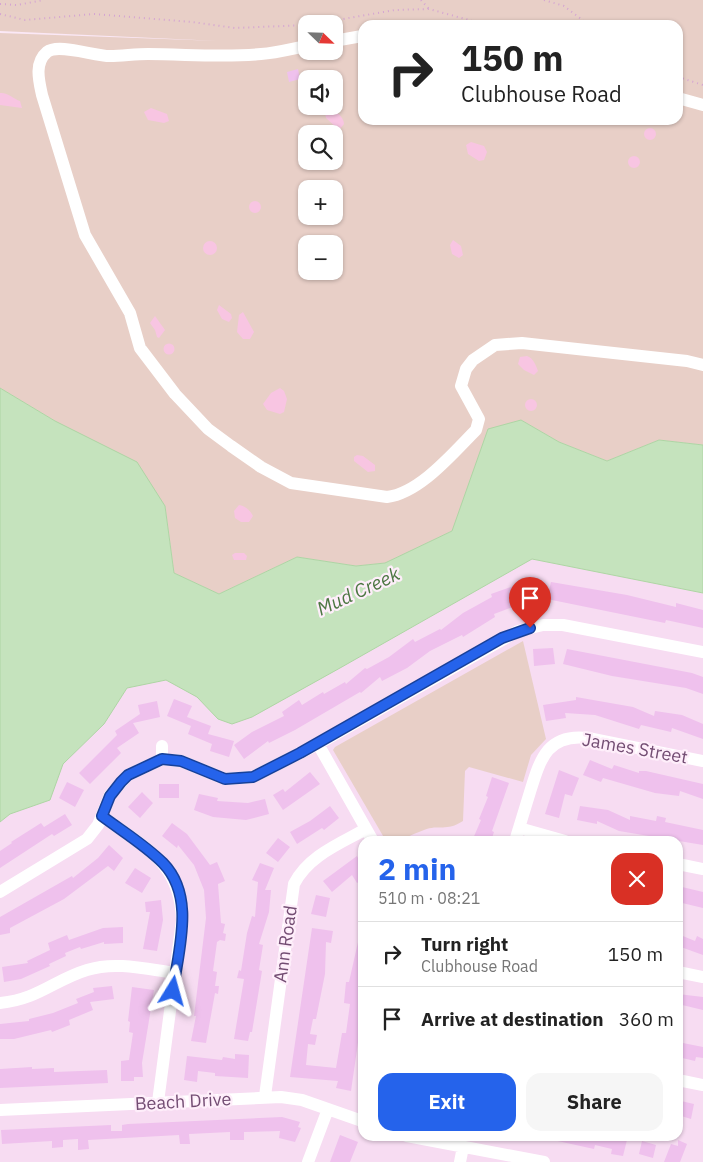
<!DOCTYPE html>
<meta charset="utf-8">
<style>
body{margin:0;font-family:"IBM Plex Sans",sans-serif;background:#f6f6f6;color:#222;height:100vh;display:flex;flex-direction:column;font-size:19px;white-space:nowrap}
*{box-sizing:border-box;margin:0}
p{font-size:16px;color:#767676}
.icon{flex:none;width:28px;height:28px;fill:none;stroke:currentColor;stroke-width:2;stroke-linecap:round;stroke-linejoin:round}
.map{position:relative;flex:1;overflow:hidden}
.side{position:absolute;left:358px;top:836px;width:325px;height:305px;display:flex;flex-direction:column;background:#fff;border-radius:15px;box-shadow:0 1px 4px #0004}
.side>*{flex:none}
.banner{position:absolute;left:358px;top:20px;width:325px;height:105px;border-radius:15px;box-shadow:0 1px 4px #0004;background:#fff;color:#222;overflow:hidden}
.needle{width:32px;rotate:113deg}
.buttons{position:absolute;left:298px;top:15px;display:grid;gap:10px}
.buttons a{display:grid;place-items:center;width:45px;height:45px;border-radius:10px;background:#fff;box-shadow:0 1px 4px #0004;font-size:25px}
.pin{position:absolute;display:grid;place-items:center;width:42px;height:42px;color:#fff;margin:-51px -21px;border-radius:50% 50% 50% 0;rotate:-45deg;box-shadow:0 0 5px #0007}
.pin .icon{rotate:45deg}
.me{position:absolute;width:55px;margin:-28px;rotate:8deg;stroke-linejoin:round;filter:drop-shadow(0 0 4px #0008)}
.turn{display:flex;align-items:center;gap:18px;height:105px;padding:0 20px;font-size:22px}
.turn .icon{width:65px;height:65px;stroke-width:2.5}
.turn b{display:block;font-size:35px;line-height:42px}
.round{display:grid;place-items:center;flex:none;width:52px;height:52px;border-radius:15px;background:#f6f6f6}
.headline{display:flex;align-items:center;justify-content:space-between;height:85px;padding:0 20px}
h1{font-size:30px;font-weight:700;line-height:38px;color:#2563eb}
.action{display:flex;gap:10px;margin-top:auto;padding:10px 20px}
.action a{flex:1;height:58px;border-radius:15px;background:#2563eb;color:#fff;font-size:20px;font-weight:700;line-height:58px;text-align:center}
.action a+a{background:#f6f6f6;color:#222}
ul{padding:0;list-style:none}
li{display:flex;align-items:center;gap:15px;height:65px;padding:0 20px;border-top:1px solid #e0e0e0}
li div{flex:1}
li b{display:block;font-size:19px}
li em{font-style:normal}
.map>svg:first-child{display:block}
</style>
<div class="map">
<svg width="703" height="1162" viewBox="0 0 703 1162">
<rect width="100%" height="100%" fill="#fbe8f6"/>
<path fill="#f7dcf2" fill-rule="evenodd" d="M532,559l171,34v569h-703v-340l10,-8 40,-14 13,-37 41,-39 23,-36 39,-8 31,17 21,22 34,-2zM362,841h316v295h-316z"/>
<path fill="#e8cfc7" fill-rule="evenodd" d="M0,0h703v445l-44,-5 -52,21 -48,-19 -38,-22 -69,111 -66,32 -30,3 -59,-9 -78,37 -45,-21 -9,-67 -110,-85 -55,-33v-355l219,8 -219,-10zM306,24h28v27h-28zM362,25h316v95h-316zM306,79h28v27h-28zM306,134h28v27h-28zM306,189h28v27h-28zM306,244h28v27h-28z
M523,641l23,98 -15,16 -8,27 -54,-15 -4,4 -2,50c-17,11 -24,3 -39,9 -14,5 -22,11 -38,11l-53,-91 2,-3z"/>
<path fill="#f8c5e2" d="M0,93c7,-1 14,6 20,8l2,7 -22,-3z
M151,108l16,6 2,7 -5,2 -16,-3 -4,-8z
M328,109c7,0 16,8 16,15l-5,6 -13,-12 -1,-5z
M644 134a6 6 0 1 1 12 0a6 6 0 1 1-12 0Z
M471,142l13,4 3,6 -3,8 -5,1 -11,-7 -2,-9z
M628 162a6 6 0 1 1 12 0a6 6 0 1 1-12 0Z
M249 207a6 6 0 1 1 12 0a6 6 0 1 1-12 0Z
M453,240l8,6 2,9 -4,3 -7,-4 -2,-9z
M203 248a7 7 0 1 1 14 0a7 7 0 1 1-14 0Z
M219,305l12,9 1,4 -3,4 -7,-3 -5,-9z
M243,312l11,20 -4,7h-7l-6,-7 2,-17z
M155,316l10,14 -6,8 -2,-1 -2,-7 -5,-7z
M163.5 349a5.5 5.5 0 1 1 11 0a5.5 5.5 0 1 1-11 0Z
M527,356c6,2 9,9 11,15l-4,4 -10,-5 -6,-6 2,-7z
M280,388l4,3 3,8 -3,13 -4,2 -13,-4 -4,-6 8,-11z
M525 405a6 6 0 1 1 12 0a6 6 0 1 1-12 0Z
M357,455l6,1 12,9v6l-7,1 -14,-11v-4z
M239,505c5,0 12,6 14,11l-4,6h-8l-6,-4 -1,-7z
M235,553h9l3,3 -1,4h-12l-2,-5z"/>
<path fill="#c5e3bd" stroke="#aed5a4" d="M0,388l55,33 82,41 28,44 9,67 45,21 78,-37 59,9 29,-3 67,-32 36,-102 33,-9 38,22 48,19 52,-21 44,5v148l-171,-34 -192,109 -88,49 -20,7 -14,-5 -21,-22 -31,-17 -39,8 -23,36 -41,40 -13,36 -40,14 -10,8z"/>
<path fill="#efc1ed" d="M298,69l2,10 -11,3 -2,-10z
M539,581l3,17 -6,-1v4l-18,4 -24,9 1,3 -32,20 -1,-2 -32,16 -23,17 -25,13 -2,-4 -19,16 -1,-1 -65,38 -26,13 -1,-2 -24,18 -10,-14 18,-13 32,-16 -2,-4 17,-12 3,5 21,-13 1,2 21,-12 1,2 19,-16 2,1 22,-12 24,-18 2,3 25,-13 1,1 22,-17 29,-16 -1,-3 20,-7z
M551,582l76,13 49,12v-4l27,7v18l-37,-8 -1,3 -118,-24z
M553,648l2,16 -21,2 -1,-17z
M567,649l125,24 11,4v17l-17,-6 -74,-12 -49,-12z
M576,697l57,10 21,9 1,-5 27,4 21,9v15l-31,-11 -1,4 -30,-7 -2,4 -44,-14 -30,-2 1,5 -20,3 -3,-16 33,-5z
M174,699l18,7 -5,11 24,9 -3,8 26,7 -5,16 -19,-6 2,-7 -24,-10 3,-8 -24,-10z
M157,701l3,16 -27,6 6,10 -22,15 4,5 -31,31 -11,-11 38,-38 -2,-4 25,-17 -2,-9z
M590,760l22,9 2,-4 25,8v-2h7l57,13v15l-23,-8 -1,5 -24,-3 -52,-15 -2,4 -18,-7z
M559,770l20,8 -7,18 -7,-2 -6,24 -14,-4z
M310,772l10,12 -37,26 -10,-15 10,-6 2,3z
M492,777l17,6 -17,48 2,1 -3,9h-19l9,-21 -2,-1 9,-22 -2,-1z
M67,782l17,8 -9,17 -16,-9z
M159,784h20v14h-20z
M142,792l11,11 -13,15 -12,-11z
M199,794l19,4 -1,3 31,2 17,-4 4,15 -23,6 -33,-3 -19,-7z
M330,806l9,12 -15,12 -2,-2 -25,16 -7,-12 20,-11z
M580,806l28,4 22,10v-4l26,5 1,-5 9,2 -1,4 38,8v15l-84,-14 -22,-10v3l-20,-4z
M65,814l7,11 -18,11 -2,-2 -52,34v-17l12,-8 -1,-1 30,-19 3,4z
M172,823l15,11 23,31 7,-3 8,19 -7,3 3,39 4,1 -2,9 3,1 -1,7 -5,-1 -3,2 -4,29 4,1 -2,14h4l-1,8 -3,-1 -9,50 -15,-2 5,-25h-2l12,-98 -2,-28 -10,-25 -16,-20 -1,3 -15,-12z
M278,838l12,9 -12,15 -12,-9z
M109,845l14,13 -9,13 -6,-5 -44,33 -54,29v5l-10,2v-18l72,-41 1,2 25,-20z
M357,856l5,10v14l-5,3 -5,-8 -20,17 -9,-11z
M260,863l14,5 -9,22h6l-2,22 -10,32 4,1 -4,25 3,1 -10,61h-2l-2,9 -14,-2 10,-60 -7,-1 2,-8 2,1 6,-38 5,-17 3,1 3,-35 -6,-2z
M135,868l16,10 -9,15 -17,-10z
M678,886l25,6v16l-25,-6z
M316,895l14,3 -4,19 -15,-3z
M161,900l2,20 -6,31 -14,-2 7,-37h-4l-1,-10z
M123,927v16l-19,1v-2l-23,7 -1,-2 -15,6 1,3 -17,8 1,2 -29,13 -17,3 -2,-15 26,-4 -1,-2 23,-11 -2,-7 19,-8 2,5 34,-12z
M312,928l21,3 -2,12 -5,-1 -1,32 -9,45h-3l-3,15 7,1 -2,10 -7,-1 -2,21 30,3 6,-35h4l4,-29 -6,-1 2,-21h3l9,-40h4v73l-11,76 -15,-3 2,-7 -48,-4z
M678,934l17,7 2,-5 6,3v16l-25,-9z
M112,986l2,13 -24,3 3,8 -24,10 1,5 -18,7 -1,-2 -37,9h-14v-15l29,-3v-2l24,-6 25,-10 -2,-4 18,-7 -1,-4z
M132,987l22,3 -12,73 1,14h-9v4h-13v-20l8,-1 4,-27 -4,-1 1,-10 -2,-1z
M678,994l25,3v13l-25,-6z
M678,1042l25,5v11l-7,-1 -1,4 -17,-4z
M235,1054l14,1 -1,23 -33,-2v-3l-17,-2 -1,11 -13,-2 3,-24 35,4 1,-3 12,2z
M32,1067v2l22,-1v4l53,-2 1,13 -108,5v-19z
M681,1101l13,3 -3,15 -13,-4v-9h2z
M282,1117l18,5 -2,5 3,1 -6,14 -16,-4 1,-7 -36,1v8h-14v-8l-41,2 1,10h-10l-1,-9 -91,5 1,9 -11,1v-11l-15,1v7l-11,1v-7l-50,3 -1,-14 110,-5v6h11v-6l6,-1z
M340,1135l18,7 -8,20h-20z
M553,1136h75l-5,20 -12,-2 1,-5 -17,-4 -1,4 -41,-9z
M678,1140l9,4 -7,18h-16l7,-18 7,2z
M642,1141l14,4 -3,13 -14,-4z"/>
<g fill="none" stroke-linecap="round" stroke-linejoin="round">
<path stroke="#d4a4d2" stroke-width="2" stroke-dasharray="1 4" stroke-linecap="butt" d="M421,0l8,9
M544,0l20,6 25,19
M0,4l17,1 27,-5
M0,14l25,6 69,-6 98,8 43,6 71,-3
M314,24l81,-14 34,-1 58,16
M678,77l25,8"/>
<path stroke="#fff" stroke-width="12" d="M334,41l28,-5
M306,46c-15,3 -30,7 -45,8 -37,4 -76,0 -113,0 -13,0 -26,2 -38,2 -16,0 -52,-13 -63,-4 -13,11 -8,29 -5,43l43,140 45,78 10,35 35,46 33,35 23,17 30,21 30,16 96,14c33,-4 66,-44 89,-67l3,-11 -18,-33 5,-17 7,-9 22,-15 27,-2 165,18 16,4
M678,98l25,7
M318,744l55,97
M162,746v13
M102,816c42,32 78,45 80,104l-24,182
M519,828l46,13
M515,841c5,-16 10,-33 15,-49 10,-32 17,-59 58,-54l115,23
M678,864l25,5
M0,892l87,-53 11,-14 12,-30 18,-20 34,-16 19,2 44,18 28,-2 65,-33 200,-113 25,-6h20l140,27
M678,972l25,5
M0,1003c39,-4 54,-23 87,-33 28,-9 59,-1 88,3
M678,1080l25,5
M265,1096l29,-212c14,-28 45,-40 72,-55
M0,1110l281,-13 21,3 60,21
M407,1136l137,26
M308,1162l20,-53
M460,1162l3,-15"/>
</g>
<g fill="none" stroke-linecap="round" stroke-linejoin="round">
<g stroke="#184099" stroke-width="12">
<path id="route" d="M173,991c5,-41 23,-94 -10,-128 -18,-18 -41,-32 -61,-47l8,-20 11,-14 7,-7 34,-16 19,2 44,18 28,-2 47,-24 202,-115 28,-10"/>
</g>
<use href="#route" stroke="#2563eb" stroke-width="9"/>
</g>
<g text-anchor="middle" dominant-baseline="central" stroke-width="4.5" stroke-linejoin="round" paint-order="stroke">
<g font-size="18" fill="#734d73" stroke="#feeefa">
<text transform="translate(635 748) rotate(10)">James Street</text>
<text transform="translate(285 944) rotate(-82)">Ann Road</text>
<text transform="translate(183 1101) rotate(-3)">Beach Drive</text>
</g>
<g font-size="19" font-style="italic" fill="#4c7742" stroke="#feeefa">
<text transform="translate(358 591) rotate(-25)">Mud Creek</text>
</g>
</g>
</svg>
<div class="buttons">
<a><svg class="needle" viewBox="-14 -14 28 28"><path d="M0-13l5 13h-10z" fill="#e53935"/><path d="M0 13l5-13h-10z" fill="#767676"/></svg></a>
<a><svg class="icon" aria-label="sound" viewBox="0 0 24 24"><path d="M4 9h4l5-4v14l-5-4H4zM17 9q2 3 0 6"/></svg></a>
<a><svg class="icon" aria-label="search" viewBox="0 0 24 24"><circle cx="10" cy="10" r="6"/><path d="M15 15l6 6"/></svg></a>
<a>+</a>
<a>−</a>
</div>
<div class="pin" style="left:530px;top:628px;background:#d93025"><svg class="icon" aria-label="arrive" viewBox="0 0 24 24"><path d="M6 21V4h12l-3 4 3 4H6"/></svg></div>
<svg class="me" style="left:173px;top:991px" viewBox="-20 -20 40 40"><path d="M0-17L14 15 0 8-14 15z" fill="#2563eb" stroke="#fff" stroke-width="4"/></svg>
<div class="banner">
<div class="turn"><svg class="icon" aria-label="right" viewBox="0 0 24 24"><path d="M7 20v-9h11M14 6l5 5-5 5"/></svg><div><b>150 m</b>Clubhouse Road</div></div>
</div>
<section class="side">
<div class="headline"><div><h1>2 min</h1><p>510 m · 08:21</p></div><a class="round" style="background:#d93025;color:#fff"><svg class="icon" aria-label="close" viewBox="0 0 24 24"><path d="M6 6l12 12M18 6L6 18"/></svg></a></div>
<ul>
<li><svg class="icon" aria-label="right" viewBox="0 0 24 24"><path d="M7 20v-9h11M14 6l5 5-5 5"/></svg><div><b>Turn right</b><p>Clubhouse Road</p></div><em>150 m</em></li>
<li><svg class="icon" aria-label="arrive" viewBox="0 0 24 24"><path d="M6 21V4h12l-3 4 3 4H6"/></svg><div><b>Arrive at destination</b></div><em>360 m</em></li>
</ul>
<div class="action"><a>Exit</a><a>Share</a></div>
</section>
</div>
